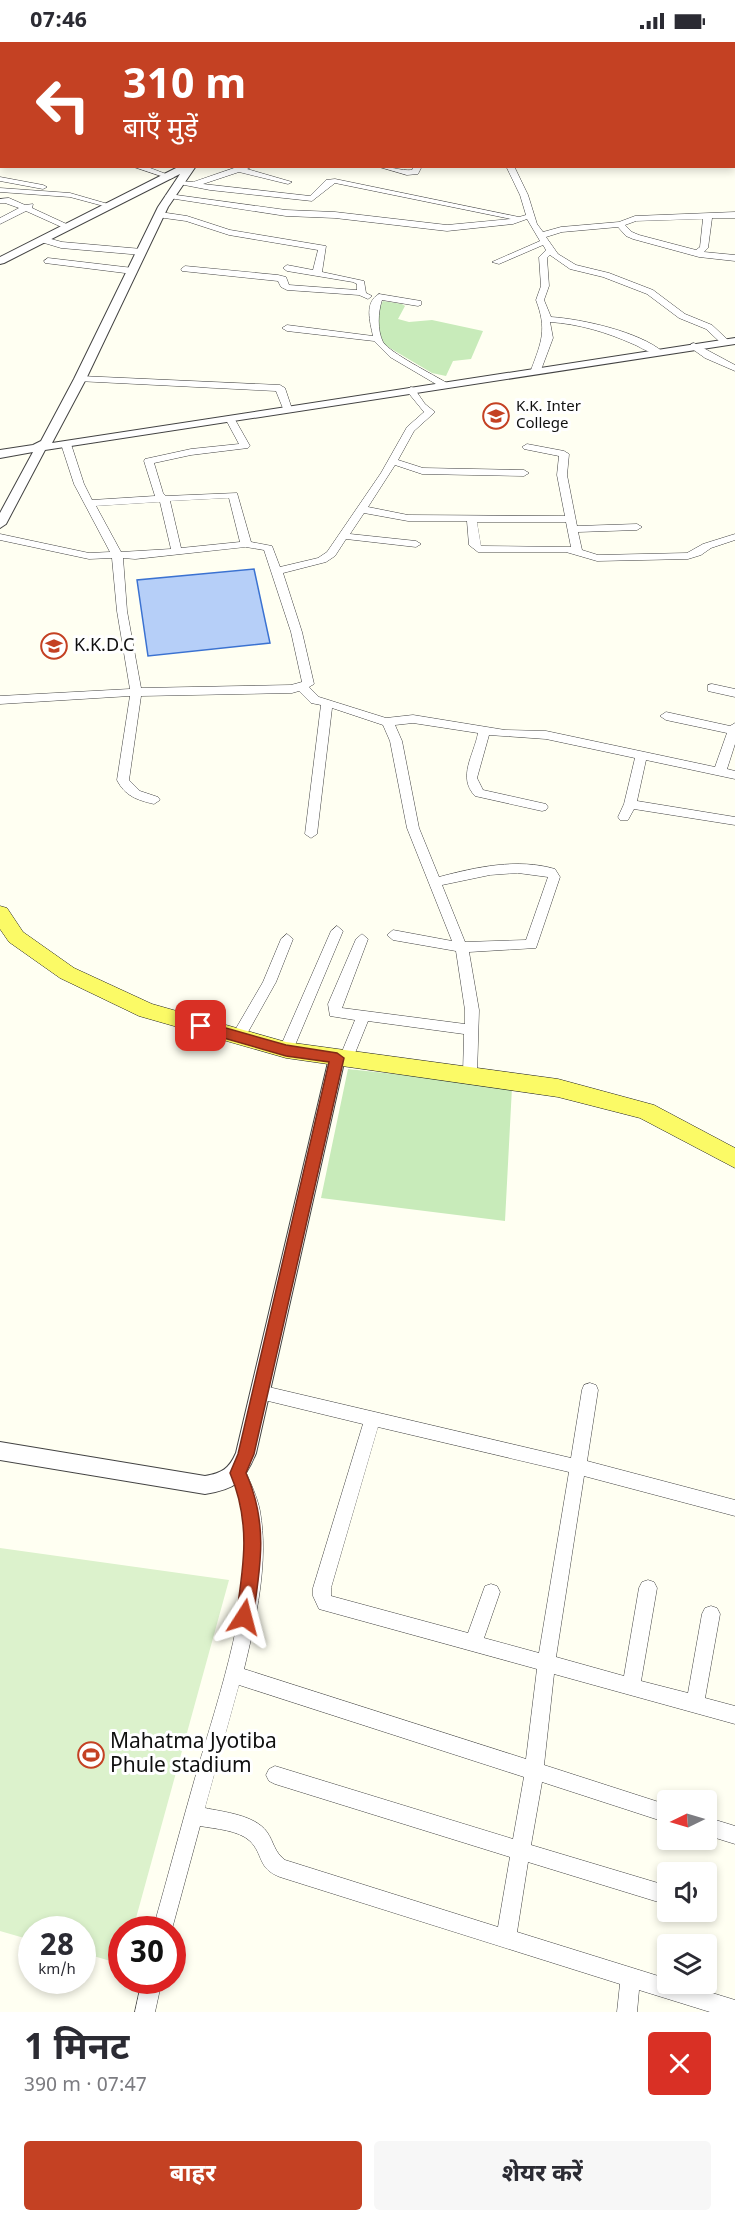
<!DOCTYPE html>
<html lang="hi">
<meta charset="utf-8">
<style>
body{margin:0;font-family:Georgia,"Noto Sans Devanagari",serif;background:#f7f7f7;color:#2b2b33;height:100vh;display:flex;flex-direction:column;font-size:22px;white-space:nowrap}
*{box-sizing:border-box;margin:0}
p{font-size:20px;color:#7c7c81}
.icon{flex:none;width:33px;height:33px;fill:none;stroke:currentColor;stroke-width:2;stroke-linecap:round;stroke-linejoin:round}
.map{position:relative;height:1970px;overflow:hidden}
.sheet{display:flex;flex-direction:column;background:#fff;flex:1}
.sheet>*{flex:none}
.guide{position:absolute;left:0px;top:0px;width:735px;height:126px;box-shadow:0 3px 9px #0003;background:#c44123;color:#fff;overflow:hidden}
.needle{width:39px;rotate:265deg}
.controls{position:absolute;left:657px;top:1748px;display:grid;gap:12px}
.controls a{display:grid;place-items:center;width:60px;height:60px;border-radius:6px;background:#fff;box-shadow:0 3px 9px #0003;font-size:30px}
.speed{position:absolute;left:18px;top:1874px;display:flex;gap:12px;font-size:30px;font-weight:700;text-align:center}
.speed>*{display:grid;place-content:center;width:78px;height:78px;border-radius:50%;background:#fff;box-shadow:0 3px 9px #0003;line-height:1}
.speed small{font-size:15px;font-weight:400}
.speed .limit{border:9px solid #d22;background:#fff;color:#111}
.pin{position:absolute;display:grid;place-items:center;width:51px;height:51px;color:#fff;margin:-26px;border-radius:12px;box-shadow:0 3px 9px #0006}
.me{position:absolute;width:66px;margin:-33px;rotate:9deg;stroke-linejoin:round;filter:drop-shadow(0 0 4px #0008)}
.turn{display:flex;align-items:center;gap:21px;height:126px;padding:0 24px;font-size:27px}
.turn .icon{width:78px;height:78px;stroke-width:2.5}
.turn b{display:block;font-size:42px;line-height:51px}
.round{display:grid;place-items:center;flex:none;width:63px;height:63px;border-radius:6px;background:#f7f7f7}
.headline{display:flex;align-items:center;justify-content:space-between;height:102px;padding:0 24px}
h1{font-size:36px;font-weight:700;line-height:45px}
.primary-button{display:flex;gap:12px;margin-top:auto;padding:12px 24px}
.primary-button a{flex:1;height:69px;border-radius:6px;background:#c44123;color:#fff;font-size:24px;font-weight:700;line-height:69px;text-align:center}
.primary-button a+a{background:#f7f7f7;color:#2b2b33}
.status{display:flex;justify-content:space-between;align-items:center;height:42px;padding:0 30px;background:#fff;direction:ltr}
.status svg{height:16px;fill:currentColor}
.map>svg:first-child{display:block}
</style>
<div class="status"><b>07:46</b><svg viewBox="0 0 49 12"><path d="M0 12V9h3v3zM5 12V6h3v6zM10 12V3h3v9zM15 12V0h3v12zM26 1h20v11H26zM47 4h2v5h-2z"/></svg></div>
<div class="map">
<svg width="735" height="1970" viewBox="0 0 735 1970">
<rect width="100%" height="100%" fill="#fffff2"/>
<path fill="#c8ebba" d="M383,259l19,3 3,2 -7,13 11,3 23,-2 51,11 -12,28 -18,2 -7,15 -14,-3 -54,-32 -2,-27z
M348,1027l164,18 -7,134 -184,-23z"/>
<path fill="#dcf2cc" d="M0,1506l229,32 -96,349h-11l-1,35 -38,-11 -1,-24h-50l-1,11 -31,-9z"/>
<path fill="#b6cff8" stroke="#3b72d1" stroke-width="1.5" d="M254,527l16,74 -122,13 -11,-76z"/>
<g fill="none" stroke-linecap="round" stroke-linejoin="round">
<g stroke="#434343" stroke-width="1">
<path id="minor" d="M108,0l12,2h-11z
M400,0l13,2h-12z
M503,0h8v2h-8z
M0,71h2l-2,5z
M734,72h1v5h-1z
M734,87h1v5h-1z
M0,107h2l-2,5z
M131,124h14l29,11 -4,2z
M240,124h14l-7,3 45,13 -4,2 -49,-12 -36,12 107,12 16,-16 9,-1 184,38 7,-2 -6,-20 -14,-29h8l14,29 9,29 6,8 18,-5 58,-5 16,-6 100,-4v6h-23l-4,30 -4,4 31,3v6l-36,-4 -66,-18 -7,-3 -8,-9 -56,5 -16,5 12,17 18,11 33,8 44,17 32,24 27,11 17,16 -8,2 -15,-14 -27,-11 -32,-24 -44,-17 -33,-8 -20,-14 -3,3 2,28 -5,14 7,17c31,2 89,15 112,35 -8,6 -22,-5 -30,-8 -27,-12 -54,-20 -83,-22l3,16 -12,32 -8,2 -2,-2c11,-29 16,-41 5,-70l5,-14 -2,-29 7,-7 -3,-5 -44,19 -7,-2 48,-21 -13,-22 -14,5 -66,7 -112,-13 -49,-2 -117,-18 -4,-2 4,-2 117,16 49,2 112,13 64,-6 -176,-36 -23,18 -102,-11 -36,-7 4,-2 15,1zM703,177l-3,28 -4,3 -57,-15 -7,-3 -7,-7 11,-4z
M376,124c12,0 25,5 36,4l2,-4h8l-4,8 -11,1z
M0,135l43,8 4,2 -4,2 -43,-8z
M0,146l70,5 45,13 -4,2 -41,-11 -70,-5z
M9,156l16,7 8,-1 -1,4 41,19 -7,2 -40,-18 -26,13v-6l19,-10 -14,-5h-5v-4z
M160,170l27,4 43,14 96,16 -4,26 42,9 2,12 6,3 -4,3 -9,-4 -72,-5 -6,-3 -3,-6 -96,-10 -1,-2 4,-3 93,9 8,2 3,8 68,5v-6l-4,-2 -66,-11 -4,-3 4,-3 26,5 5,-20 -89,-15 -43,-14 -29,-4 -1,-2z
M44,195l18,5 80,7 4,3 -4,3 -81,-7 -20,-6v-4z
M48,216l85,10 4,3 -4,3 -88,-11 -1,-2z
M379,252l42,7v4l-3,1 -36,-6c-4,12 -5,30 1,42 7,11 51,33 64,41v4h-6l-51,-30 -16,-16 -87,-10 -5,-3 5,-3 86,11c-3,-14 -9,-34 6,-42z
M694,301l41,22v6l-30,-13 -14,-10v-4z
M80,334l200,9 5,3 7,21 -8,2 -8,-20 -199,-10 -2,-2z
M411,345l3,1 11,16 10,8 -21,19 -16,29 25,8 101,2 5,3 -5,3 -102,-2 -27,-9 -27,42 40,8 157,1 -8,-41 2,-19 -35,-7 -2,-2 5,-3 37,7 5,3 -2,21 10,51 60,-2 5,3 -5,3 -59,2 4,18 16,5 89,-2 16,-9 32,-10v6l-24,8 -10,7 -13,4 -91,2 -31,-9h-88l-9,-7 -2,-24h-59l-44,-8 -14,21 66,7 5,3 -5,3 -70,-8 -11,17 -9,6 -43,11 19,59 12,52 -5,3 10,10 67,21 27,-3 92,15 41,1 169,36 12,-34 -61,-13 -6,-4 6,-4 64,14 5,-3v21l-8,25 8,2v8l-89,-19 -9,41 98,16v8l-101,-16 -6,11h-8l-2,-3 6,-13 11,-46 -89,-19 -57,-4 -12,43 6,12 63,14 2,3 -2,3 -4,1 -67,-15c-18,-19 -1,-41 3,-63l-65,-10 -18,2 7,16 17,87 20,49c37,-10 79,-19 116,-8l5,8 -24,71 -67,4 10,58 -2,64 -2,4h-10l-2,-4 1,-40 -96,-13 -17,42h-10l-2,-4 16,-39 -25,-4 -2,-12 28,-65 6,-5 6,5 -26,69 123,16v-14l-9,-59 -63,-11 -6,-5 6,-5 59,11 -45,-113 -17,-87 -7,-16 -51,-17 -15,126 -6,4 -6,-4 16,-129 -10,-2 -12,-12 -7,2 -151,3 -12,84 11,11 18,6 2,3 -6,4c-17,-4 -29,-8 -37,-24l13,-84 -130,8v-8l130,-7 -13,-78 -5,-53 -23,1 -89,-19v-6l89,19 21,-1 -36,-68 -13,-40 2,-2 8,2 13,40 8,16 63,-4 -11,-35 1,-2 46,-10 48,-5 -14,-26 8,-2 17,30 -2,2 -57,7 -37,8 9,30 3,3 71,-3 14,49 21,4 8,21 38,-9 9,-6 54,-79 26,-46 17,-15 -18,-22zM229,456l11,44 -59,6 -11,-47zM160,460l11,47 -50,3 -25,-46zM477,480h89l5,25 -90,-1zM246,505l18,3 27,82 11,50 -11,3 -150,3 -14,-77 -4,-53 12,1zM518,831l30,4 -22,63 -61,2 -23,-57 48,-10z
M712,642l23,5v8l-27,-6v-6z
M337,884l6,5 -50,119 -2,4h-10l-2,-4 52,-119z
M287,892l6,5 -17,43 -33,59h-10l-2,-4 32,-55 18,-43z
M590,1341l6,2 2,5 -11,71 148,39v16l-151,-40 -28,181 68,19 15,-88 3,-6 6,-2 6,2 3,6 -16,93 47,12 14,-79 3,-6 6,-2 6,2 3,6 -15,84 30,8v18l-181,-50 -10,91 124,40v18l-126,-41 -11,63 137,41v19l-140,-43 -11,70 151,47v4h12l55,17v12h-25l-71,-22 -2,22h-20l3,-28 -340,-107c-23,-9 -16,-22 -30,-36 -12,-11 -34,-12 -50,-15l-28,103h-19c15,-53 29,-106 44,-158 22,-75 59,-182 46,-259 -2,-14 -8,-26 -13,-39l2,-5 6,-3 6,3c6,14 13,28 16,43 9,51 -4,108 -16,158l282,90 11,-90 -218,-60 -6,-13v-8l50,-164 -103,-25 -6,-2 -2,-5 2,-5 6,-2 311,73 11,-68 2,-5zM378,1385l191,45 -30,181 -55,-15 16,-46 -3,-6 -6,-2 -6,2 -17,47 -137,-37v-8zM239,1643l285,92 -11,62 -238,-73 -6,3 -3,6 3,6 6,3 235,73 -12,70 -213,-67c-11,-8 -11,-18 -18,-28 -12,-17 -43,-20 -62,-24z
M706,1775l29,9v18l-29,-9z
M142,1938h20l-7,32h-20z"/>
</g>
<g stroke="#434343" stroke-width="2">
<path id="tertiary" d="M298,0h8l-9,2z
M620,0h18l1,2h-18z
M734,16l1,1v6l-1,-1z
M180,124h16l-28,41 -82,172 -34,64 683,-105v6l-690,106 -39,74 -6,4v-15l33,-61 -33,6v-8l33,-5 8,-4 33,-62 84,-172 22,-33 -176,89 -4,1v-7z
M337,1009l6,2 2,5 -89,395c-12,29 -20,36 -51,41l-205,-34v-18l205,34c17,-3 24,-7 31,-23l93,-395 2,-5z"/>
</g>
<g stroke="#212121" stroke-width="1">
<path id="primary" d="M0,864l7,2 16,24 51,36 78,36 134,38 272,37 96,26 81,43v20l-95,-50 -82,-21 -272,-39 -147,-42 -79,-38 -51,-36 -9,-13z"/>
</g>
<use href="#minor" fill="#fff" fill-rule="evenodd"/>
<use href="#tertiary" fill="#fff" fill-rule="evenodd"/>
<use href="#primary" fill="#fbfa66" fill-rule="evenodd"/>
</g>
<path fill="#c44123" stroke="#7f2a17" stroke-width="1.5" d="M201,979l85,24 51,8 7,5 -90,396 -8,19c22,49 15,92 7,144l-2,6 -7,3 -6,-3 -2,-6c8,-52 15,-95 -6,-144l8,-19 91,-392 -43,-6 -90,-26 -2,-4z"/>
<defs>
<g id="school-ring" transform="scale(1.35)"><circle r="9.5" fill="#fff" stroke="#c44123" stroke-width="1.5"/><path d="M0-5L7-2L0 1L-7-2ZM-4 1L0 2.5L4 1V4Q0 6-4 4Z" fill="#c44123"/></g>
<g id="university-ring" transform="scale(1.35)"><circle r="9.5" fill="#fff" stroke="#c44123" stroke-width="1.5"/><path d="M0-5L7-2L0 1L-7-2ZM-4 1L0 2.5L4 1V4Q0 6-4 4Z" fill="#c44123"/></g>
<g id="stadium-ring" transform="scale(1.35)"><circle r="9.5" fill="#fff" stroke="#c44123" stroke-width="1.5"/><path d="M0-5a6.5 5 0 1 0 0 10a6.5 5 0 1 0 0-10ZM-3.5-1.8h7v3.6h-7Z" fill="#c44123"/></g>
</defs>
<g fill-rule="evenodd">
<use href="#school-ring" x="496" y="374"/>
<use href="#university-ring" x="54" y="604"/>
<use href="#stadium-ring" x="91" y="1713"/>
</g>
<g text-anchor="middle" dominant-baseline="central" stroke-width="6" stroke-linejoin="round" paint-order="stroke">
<g font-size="15" fill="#101010" stroke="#fff" text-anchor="start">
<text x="516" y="365">K.K. Inter<tspan x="516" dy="17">College</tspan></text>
</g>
<g font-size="18" fill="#101010" stroke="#fff" text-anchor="start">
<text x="74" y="604">K.K.D.C</text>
</g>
<g font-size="21" fill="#101010" stroke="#fff" text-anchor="start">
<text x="110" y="1701">Mahatma Jyotiba<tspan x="110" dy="24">Phule stadium</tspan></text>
</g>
</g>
</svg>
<div class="controls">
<a><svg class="needle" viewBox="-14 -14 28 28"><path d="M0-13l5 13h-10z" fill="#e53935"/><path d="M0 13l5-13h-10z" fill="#7c7c81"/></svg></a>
<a><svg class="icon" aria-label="sound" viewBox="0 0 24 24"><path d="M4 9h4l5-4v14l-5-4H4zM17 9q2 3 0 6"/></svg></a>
<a><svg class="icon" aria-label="layers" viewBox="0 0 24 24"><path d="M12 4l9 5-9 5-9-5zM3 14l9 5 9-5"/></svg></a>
</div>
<div class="speed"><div>28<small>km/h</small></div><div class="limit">30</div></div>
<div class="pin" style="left:201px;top:984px;background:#d93025"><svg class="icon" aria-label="arrive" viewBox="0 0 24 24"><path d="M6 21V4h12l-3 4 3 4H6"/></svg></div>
<svg class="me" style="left:244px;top:1575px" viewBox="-20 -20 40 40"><path d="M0-17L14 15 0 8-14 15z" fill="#c44123" stroke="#fff" stroke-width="4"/></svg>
<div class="guide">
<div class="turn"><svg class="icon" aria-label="left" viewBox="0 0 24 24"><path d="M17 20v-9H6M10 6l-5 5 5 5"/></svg><div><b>310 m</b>बाएँ मुड़ें</div></div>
</div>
</div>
<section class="sheet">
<div class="headline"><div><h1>1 मिनट</h1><p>390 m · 07:47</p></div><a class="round" style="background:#d93025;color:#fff"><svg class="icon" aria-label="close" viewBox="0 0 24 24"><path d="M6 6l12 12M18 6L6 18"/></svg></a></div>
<div class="primary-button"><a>बाहर</a><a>शेयर करें</a></div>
</section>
